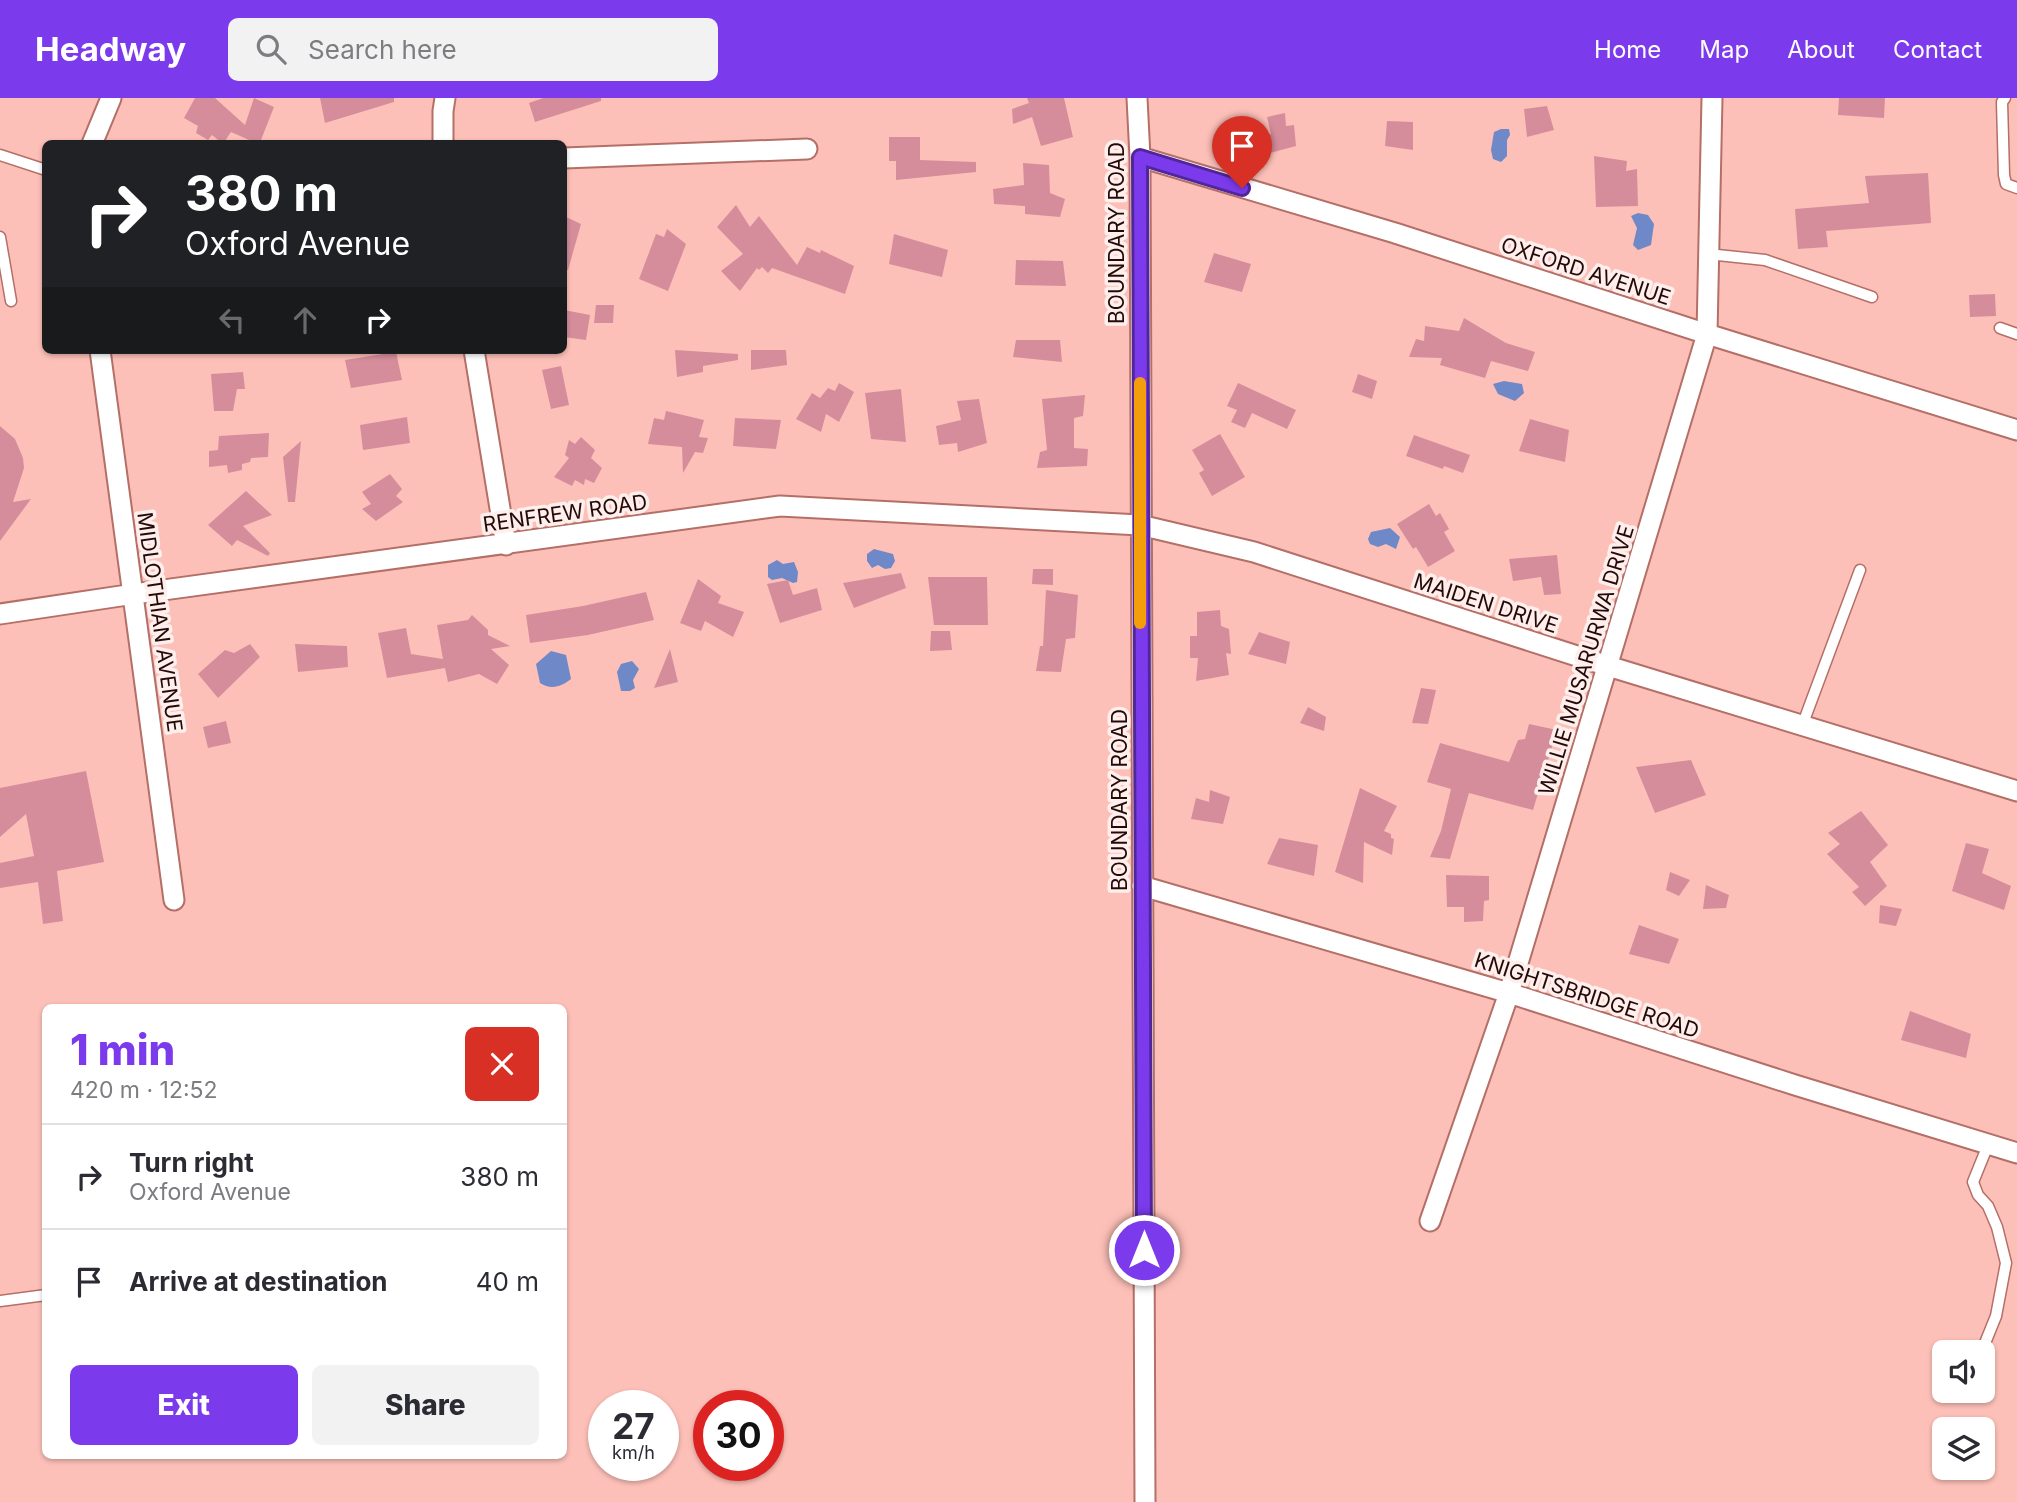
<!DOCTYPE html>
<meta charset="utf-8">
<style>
body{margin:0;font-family:Inter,sans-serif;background:#f2f2f3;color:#2b2b33;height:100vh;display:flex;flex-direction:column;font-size:26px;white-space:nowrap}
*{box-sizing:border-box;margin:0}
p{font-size:23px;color:#7c7c81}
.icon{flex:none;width:38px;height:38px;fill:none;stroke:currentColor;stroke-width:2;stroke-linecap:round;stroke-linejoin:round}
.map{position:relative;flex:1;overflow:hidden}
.panel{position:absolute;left:42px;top:906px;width:525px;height:455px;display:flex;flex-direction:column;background:#fff;border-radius:10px;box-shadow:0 2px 5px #0004}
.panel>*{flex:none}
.hud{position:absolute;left:42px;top:42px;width:525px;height:214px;border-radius:10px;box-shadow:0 2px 5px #0004;background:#202124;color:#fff;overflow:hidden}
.buttons{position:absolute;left:1932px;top:1242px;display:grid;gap:14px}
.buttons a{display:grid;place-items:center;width:63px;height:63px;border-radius:10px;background:#fff;box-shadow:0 2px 5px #0004;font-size:35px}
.speed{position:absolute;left:588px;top:1292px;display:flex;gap:14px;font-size:35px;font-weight:700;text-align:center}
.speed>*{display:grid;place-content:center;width:91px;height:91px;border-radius:50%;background:#fff;box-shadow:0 2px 5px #0004;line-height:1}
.speed small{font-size:18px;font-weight:400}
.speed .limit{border:10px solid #d22;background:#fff;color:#111}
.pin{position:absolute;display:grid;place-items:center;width:60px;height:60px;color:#fff;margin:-72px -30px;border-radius:50% 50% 50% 0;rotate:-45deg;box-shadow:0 0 7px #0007}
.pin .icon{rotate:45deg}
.me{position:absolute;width:77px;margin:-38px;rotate:0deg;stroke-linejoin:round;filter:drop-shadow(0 0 5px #0008)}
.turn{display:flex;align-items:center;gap:24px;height:147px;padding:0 28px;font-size:32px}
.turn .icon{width:91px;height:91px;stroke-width:2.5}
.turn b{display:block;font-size:49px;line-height:60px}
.lanes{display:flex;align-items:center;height:66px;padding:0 28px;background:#0003;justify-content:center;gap:35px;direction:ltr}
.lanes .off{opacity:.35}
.round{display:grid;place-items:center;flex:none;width:74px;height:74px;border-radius:10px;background:#f2f2f3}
.headline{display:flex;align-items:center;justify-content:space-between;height:119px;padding:0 28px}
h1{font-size:42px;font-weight:800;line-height:52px;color:#7c3aed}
.cta{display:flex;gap:14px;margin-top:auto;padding:14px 28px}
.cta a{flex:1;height:80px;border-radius:10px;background:#7c3aed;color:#fff;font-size:28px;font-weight:800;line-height:80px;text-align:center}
.cta a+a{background:#f2f2f3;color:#2b2b33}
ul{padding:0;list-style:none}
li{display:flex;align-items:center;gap:21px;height:105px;padding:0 28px;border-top:2px solid #e1e1e2}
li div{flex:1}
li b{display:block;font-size:26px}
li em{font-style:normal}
header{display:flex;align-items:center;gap:42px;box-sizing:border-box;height:98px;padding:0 35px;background:#7c3aed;color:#fff}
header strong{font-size:33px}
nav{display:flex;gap:38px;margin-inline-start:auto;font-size:24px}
.search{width:490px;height:63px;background:#f2f2f3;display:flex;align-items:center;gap:18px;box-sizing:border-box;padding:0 24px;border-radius:10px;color:#7c7c81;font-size:26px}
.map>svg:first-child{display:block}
</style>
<header>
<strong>Headway</strong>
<div class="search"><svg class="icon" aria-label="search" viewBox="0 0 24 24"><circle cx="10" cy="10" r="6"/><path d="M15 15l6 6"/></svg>Search here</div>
<nav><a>Home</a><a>Map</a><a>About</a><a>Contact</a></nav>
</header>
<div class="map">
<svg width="2017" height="1404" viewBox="0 0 2017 1404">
<rect width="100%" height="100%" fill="#fdc0b8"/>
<path fill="#6f88c7" d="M1501,31h8l1,6 -3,5v16l-6,6 -8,-3 -2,-9 3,-18z
M1638,115l10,2 6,9 -3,21 -13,5 -5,-5 4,-17 -6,-12z
M1504,283l18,3 2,9 -9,8 -17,-7 -5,-10z
M1390,430l10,9 -4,12 -10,-5 -8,3 -8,-3 -2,-5 3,-7z
M874,451l19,5 2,7 -4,7 -6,1 -7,-4 -6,3 -5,-7v-7z
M777,462l6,4 11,-2 4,10 -1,10 -4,1 -11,-5 -10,2 -4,-3v-12z
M551,553l15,4 5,24c-10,8 -20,11 -31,4l-4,-19z
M632,563l7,8 -6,11 2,8 -5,3h-9l-4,-19 4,-8z"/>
<path fill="#d68d9b" d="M195,0h20l30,27 9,-27 20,9 -13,33 4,4h-7l-27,-12 -8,12 -11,-9 -4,5 -12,-7 2,-7 -14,-8z
M320,0h74v4l-69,21z
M543,0h58v3l-66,21 -6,-19z
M1027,0h37l9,39 -32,9 -9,-29 -19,7 -1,-15 17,-6z
M1839,0h46l-1,20 -46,-3z
M1547,8l7,24 -27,7 -3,-28z
M1285,15l1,13 8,-1 2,21 -41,11 -3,-17 19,-6 -4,-17z
M1387,23l26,1v28l-28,-4z
M889,39h31v23l56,2v10l-80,8v-19h-7z
M1594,58l33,5 -1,10 11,-2 1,37 -42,1z
M1023,65l26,2 1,28 15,6 -5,18 -35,-3v-8l-31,-2 -1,-15 31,-4z
M1928,75l3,50 -105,8 2,16 -30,2 -3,-40 74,-6 -4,-27z
M736,107l14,22 9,-11 38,49 10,-18 13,6 1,-3 33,16 -9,28 -73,-26 -4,5 -6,-6 -3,3 -2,-2 -17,23 -19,-20 22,-17 -26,-27z
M564,118l17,8 -13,46 -4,-1z
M667,131l19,15 -18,47 -29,-12 17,-45 8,3z
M894,136l54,16 -6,27 -53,-13z
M1214,155l37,11 -9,28 -38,-10z
M1016,162l47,1 3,25 -51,-1z
M1995,196l1,22 -26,1 -1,-22z
M596,207h18l-1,18h-19z
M564,212l26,5 -4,25 -22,-3z
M1464,220l42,25 29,9 -7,19 -37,-10 -6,17 -45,-13 2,-7 -33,-1 7,-18 8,2 1,-15 34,5z
M1016,242h44l2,22 -49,-5z
M675,252l63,4v6l-35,6v6l-26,5z
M751,252h35l1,15 -36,5z
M396,254l6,28 -51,8 -6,-28z
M561,268l8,39 -18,4 -9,-39z
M243,274l2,17h-8l-4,22h-19l-3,-37z
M1358,276l19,7 -5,18 -20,-7z
M839,285l15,9 -15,30 -13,-8 -5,18 -25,-13 16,-26 8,5 8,-10 7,3z
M1238,285l58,27 -9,19 -35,-16 -7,15 -14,-6 6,-12 -10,-4z
M901,291l5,53 -35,-3 -6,-46z
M1085,297l-2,21 -9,2v30l14,1 -1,17 -50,2 3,-16 7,-2 -5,-51z
M979,301l8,44 -29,9 -1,-9 -18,2 -3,-19 25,-6 -4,-19z
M666,313l38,9 -5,17 9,1 -5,15 -8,-1 -12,21 -1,-26 -34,-3 6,-26 10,2z
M407,319l3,26 -47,7 -3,-25z
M735,320l46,2 -5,29 -43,-3z
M1530,321l39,11 -4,32 -46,-11z
M0,328l15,13 8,19 1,10 -11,34 18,-3 -31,42z
M269,335l-1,24 -17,1 -1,4 -8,2v6l-14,3 -1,-8 -18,2v-16l9,-1 1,-14z
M1220,336l25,43 -33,19 -13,-23 5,-3 -12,-20z
M1414,337l56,20 -7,18 -19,-7 -1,3 -37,-13z
M581,339l14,13 -4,8 11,10 -8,15 -9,-4 -1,6 -9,-5 -3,6 -18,-9 15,-19 -4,-3 4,-15 6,4z
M301,343l-6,61h-7l-5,-45z
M390,376l12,15 -6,7 7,6 -27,19 -14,-12 9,-5 -9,-12z
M246,393l26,24 -29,11 27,27 -2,3 -31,-16 -5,6 -24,-21z
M1429,406l7,12 4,-3 9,16 -5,3 11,19 -27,16 -12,-20 -3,2 -16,-25z
M1557,457l4,39 -17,1 -3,-18 -28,4 -4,-22z
M1033,471h20v16l-21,-1z
M901,475l5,15 -52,20 -11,-25z
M928,479h59l1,48h-54z
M698,481l23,17 -3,7 26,9 -11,25 -28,-16 -4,10 -21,-8z
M788,482l5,15 24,-7 5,22 -42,13 -13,-39z
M1046,492l32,5 -3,43 -9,1 -5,33 -25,-1 4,-25h3z
M646,494l8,28 -66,15 -58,8 -4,-28 57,-9z
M1220,512l1,16 8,3 2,25 -5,-1 3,22 -33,6 2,-23h-8v-22h7v-24z
M472,517l16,15v5l22,11 -19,3 18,16 -12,19 -18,-10 -31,8 -3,-14 -58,10 -9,-45 28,-5 5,26 32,5 -6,-34 31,-5z
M931,533h19l2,19 -22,1z
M1259,534l31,10 -4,22 -38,-10z
M250,546l10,13 -42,41 -20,-24 27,-24 9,3z
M295,546l52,2 1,21 -50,5z
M670,551l8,33 -24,6z
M1421,590l15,2 -8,34 -16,-1z
M1308,609l18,10 -2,14 -24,-8z
M226,623l5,22 -23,5 -5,-21z
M1529,626l28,6 -24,80 -64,-17 -19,66 -20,-2 11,-26 10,-42 -24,-7 13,-39 69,19 9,-22 7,-1z
M1691,662l15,35 -51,18 -19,-46z
M86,673l18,91 -47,9 6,50 -20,3 -5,-42 -38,6v-25l34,-7 -8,-42 -26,23v-49z
M1360,690l37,18 -13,25 7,3v4l3,1 -2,16 -28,-13 -1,41 -28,-11z
M1210,692l20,7 -7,27 -32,-5 5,-21 13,4z
M1861,713l27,34 -18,17 17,24 -22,20 -13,-14 7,-5 -32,-33 13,-10 -12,-11z
M1279,740l39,7 -4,31 -47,-12z
M1966,745l23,6 -7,24 29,13 -7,24 -52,-19z
M1670,774l20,8 -11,16 -13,-6z
M1446,777l43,1v24l-5,1 -1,20 -19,1v-15h-17z
M1706,787l23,10 -3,13 -23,1z
M1880,807l22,4 -6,17 -17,-3z
M1639,827l40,14 -10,25 -40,-10z
M1910,913l61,23 -5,24 -65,-18z"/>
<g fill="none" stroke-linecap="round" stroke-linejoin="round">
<g stroke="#b46f67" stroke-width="13">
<path id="lane" d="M2005,0l-3,4 2,73 2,9 11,4
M0,57l46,15
M0,139l11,64
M1708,156l57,6 107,37
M2000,230l17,6
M1802,628l58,-156
M0,1203l46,-6
M1981,1255l15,-37 10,-53 -9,-36 -9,-21 -10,-11 -5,-13 15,-37"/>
</g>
<g stroke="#b46f67" stroke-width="23">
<path id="street" d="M1137,0l3,59 5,1345
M92,46l19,-46
M443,46v-33l2,-13
M1140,59l255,76 312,101 310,96
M564,60l243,-9
M100,252l74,550
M474,252l32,195
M0,516l134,-20 646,-88 360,19 114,27 354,114 409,125
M1142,788l367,107 286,92 222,68
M1430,1123l79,-228 198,-659 5,-236"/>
</g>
<use href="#lane" stroke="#fff" stroke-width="10"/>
<use href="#street" stroke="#fff" stroke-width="19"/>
</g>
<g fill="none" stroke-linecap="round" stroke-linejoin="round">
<g stroke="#51269a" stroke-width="18">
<path id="route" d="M1144,1152l-4,-1093 102,31"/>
</g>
<use href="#route" stroke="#7c3aed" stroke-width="12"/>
<path stroke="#f59e0b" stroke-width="12" d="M1140,285v240"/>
</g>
<g text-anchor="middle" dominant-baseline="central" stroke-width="7" stroke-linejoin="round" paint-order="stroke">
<g font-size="21" fill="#230907" stroke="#feeeec">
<text transform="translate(1116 135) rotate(-90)">BOUNDARY ROAD</text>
<text transform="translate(1586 173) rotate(18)">OXFORD AVENUE</text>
<text transform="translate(565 415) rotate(-8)">RENFREW ROAD</text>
<text transform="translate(1486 505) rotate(18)">MAIDEN DRIVE</text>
<text transform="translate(160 524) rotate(82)">MIDLOTHIAN AVENUE</text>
<text transform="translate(1586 562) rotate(-73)">WILLIE MUSARURWA DRIVE</text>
<text transform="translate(1119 702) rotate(-90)">BOUNDARY ROAD</text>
<text transform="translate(1587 897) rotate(18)">KNIGHTSBRIDGE ROAD</text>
</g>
</g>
</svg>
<div class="buttons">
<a><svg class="icon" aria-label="sound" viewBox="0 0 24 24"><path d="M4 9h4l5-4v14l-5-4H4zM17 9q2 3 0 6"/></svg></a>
<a><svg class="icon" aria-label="layers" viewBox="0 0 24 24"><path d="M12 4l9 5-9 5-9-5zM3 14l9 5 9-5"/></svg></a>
</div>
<div class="speed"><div>27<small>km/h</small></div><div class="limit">30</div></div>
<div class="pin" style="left:1242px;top:90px;background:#d93025"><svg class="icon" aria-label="arrive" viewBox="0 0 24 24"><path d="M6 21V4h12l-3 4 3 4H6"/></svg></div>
<svg class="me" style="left:1144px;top:1152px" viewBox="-20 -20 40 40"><circle r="17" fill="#7c3aed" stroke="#fff" stroke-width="3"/><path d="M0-11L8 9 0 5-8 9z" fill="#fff"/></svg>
<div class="hud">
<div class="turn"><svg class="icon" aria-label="right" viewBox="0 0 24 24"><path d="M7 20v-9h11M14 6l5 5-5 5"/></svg><div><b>380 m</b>Oxford Avenue</div></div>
<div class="lanes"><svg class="icon off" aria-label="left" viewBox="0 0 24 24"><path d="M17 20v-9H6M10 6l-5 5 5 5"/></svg><svg class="icon off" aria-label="ahead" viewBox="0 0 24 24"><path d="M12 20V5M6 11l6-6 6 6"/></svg><svg class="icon" aria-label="right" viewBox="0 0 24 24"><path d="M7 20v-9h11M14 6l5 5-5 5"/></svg></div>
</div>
<section class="panel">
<div class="headline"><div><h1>1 min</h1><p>420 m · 12:52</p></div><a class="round" style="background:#d93025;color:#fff"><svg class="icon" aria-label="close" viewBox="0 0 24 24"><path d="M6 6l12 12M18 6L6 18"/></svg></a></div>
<ul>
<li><svg class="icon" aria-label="right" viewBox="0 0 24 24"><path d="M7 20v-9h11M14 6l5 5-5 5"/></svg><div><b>Turn right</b><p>Oxford Avenue</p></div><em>380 m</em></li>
<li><svg class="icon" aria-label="arrive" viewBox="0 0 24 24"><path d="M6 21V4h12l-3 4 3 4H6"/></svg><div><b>Arrive at destination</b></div><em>40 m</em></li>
</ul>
<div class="cta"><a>Exit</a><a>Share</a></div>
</section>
</div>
